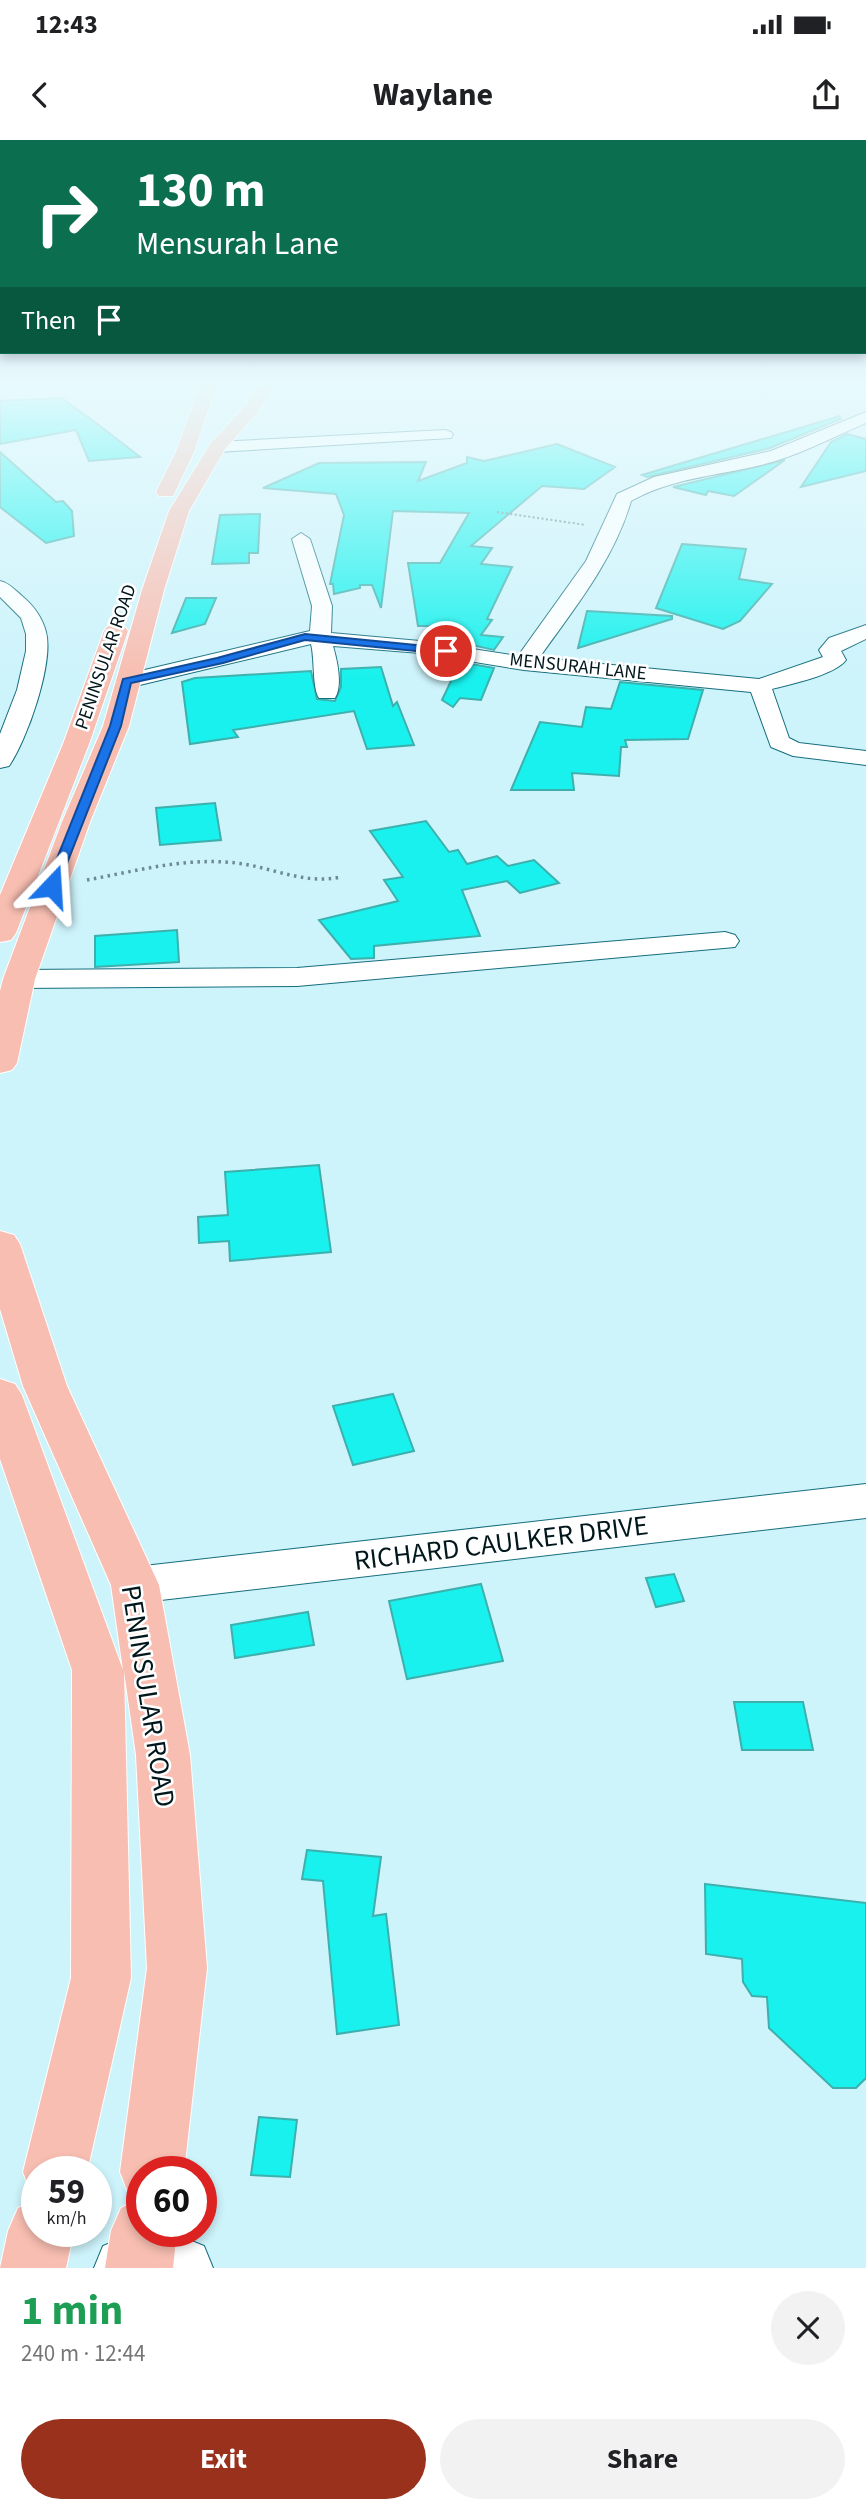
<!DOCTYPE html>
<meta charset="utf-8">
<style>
body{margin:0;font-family:"Source Sans 3",sans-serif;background:#f2f2f2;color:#202124;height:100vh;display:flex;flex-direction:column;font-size:26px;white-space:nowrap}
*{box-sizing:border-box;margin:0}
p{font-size:23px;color:#757577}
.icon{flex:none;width:38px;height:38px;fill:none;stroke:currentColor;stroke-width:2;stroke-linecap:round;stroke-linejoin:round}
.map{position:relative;height:2128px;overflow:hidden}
.details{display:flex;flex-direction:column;background:#fff;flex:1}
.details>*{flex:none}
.banner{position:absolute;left:0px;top:0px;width:866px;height:214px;box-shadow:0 4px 10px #0003;background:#0b6e4f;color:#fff;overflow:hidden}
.speed{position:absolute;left:21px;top:2016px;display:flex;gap:14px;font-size:35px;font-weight:700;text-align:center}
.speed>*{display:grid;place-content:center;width:91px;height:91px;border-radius:50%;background:#fff;box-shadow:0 4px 10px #0003;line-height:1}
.speed small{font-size:18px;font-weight:400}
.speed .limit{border:10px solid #d22;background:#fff;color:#111}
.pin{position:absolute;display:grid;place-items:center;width:60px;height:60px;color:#fff;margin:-30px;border:4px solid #fff;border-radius:50%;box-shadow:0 2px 7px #0007}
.me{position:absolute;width:77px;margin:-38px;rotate:20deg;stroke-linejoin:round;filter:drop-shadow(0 0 5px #0008)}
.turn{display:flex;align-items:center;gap:24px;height:147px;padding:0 21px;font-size:32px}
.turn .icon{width:91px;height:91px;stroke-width:2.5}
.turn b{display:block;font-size:49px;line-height:60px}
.then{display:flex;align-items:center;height:66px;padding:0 21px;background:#0003;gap:14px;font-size:26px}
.round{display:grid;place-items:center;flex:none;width:74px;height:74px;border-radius:37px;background:#f2f2f2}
.headline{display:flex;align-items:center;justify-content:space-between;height:119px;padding:0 21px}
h1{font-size:42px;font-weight:700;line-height:52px;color:#1e9e55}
.button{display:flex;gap:14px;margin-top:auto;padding:14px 21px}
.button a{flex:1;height:80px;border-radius:42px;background:#9a311d;color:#fff;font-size:28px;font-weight:700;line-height:80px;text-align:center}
.button a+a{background:#f2f2f2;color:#202124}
.status{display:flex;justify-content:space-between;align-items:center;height:49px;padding:0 35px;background:#fff;direction:ltr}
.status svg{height:19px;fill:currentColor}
header{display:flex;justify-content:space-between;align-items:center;height:91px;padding:0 21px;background:#fff;font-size:32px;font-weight:700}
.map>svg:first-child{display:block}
</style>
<div class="status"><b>12:43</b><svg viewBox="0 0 49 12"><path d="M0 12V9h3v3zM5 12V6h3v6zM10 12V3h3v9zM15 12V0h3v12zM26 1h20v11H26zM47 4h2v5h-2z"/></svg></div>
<header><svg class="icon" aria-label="back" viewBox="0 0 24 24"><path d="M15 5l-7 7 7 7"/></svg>Waylane<svg class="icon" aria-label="share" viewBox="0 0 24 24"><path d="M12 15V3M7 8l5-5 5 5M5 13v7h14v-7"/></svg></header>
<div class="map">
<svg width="866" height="2128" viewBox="0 0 866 2128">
<rect width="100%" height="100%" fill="#cdf3fb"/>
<path fill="#18f1ed" stroke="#3db0ad" stroke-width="2" d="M62,258l38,28 40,31 -51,4 -13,-31 -76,14v-43z
M840,276l1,3 -71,29 -123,29 -5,-2z
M847,294l19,5v32l-65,16 30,-45z
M557,304l58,23 -31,22 -42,-3 -71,60 21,2 -11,16 31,3 -25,52 5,1 -11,15 22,2 -9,13 -49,-11 11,-13h-38l-10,-63h32l29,-50 -76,-2 -12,97 -9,-23h-12v3l-26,6 -1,-10h-3l14,-69 -8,-21 -73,-6 56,-25 107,-1 -8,19 49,-18v-6l17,4z
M0,312l56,50 7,-1 9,10 2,25 -28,7 -46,-36z
M785,320l-51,36 -26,-5 -2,4 -33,-8z
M260,374l-2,39h-9v10l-37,1 8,-49z
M682,404l64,5 -7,30 33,5 -32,37 -17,8 -67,-21z
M186,458h30l-11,26 -33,9z
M587,471l85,5v3l-94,29z
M460,522l34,6 -13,32 -21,-2 -7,9 -11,-7z
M381,527l12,39 4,-4 17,43 -47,4 -13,-38 -121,19 5,7 -48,7 -8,-62 13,-4 116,-7 6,28 18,2 6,-14v-18z
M620,542l83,8 -15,49 -63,1 2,7h-6l-2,29 -47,-3 2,17h-63l29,-68 42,5 4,-20 25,2z
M215,663l6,37 -61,5 -4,-37z
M426,681l23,31 9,-2 9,14 30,-8 11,10 26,-6 25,23 -39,10 -13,-12 -45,9 18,46 -106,10v12l-23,1 -32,-39 79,-19 -14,-21 19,-3 -33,-46z
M177,790l2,32 -84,5v-31z
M319,1025l12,87 -101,9 -1,-20 -30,2 -1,-26 30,-2 -3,-43z
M393,1254l21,57 -61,14 -20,-59z
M674,1434l10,27 -28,6 -10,-29z
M481,1444l22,77 -96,18 -18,-78z
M308,1472l6,33 -79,13 -4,-33z
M734,1562h69l10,48h-71z
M307,1710l74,7 -8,59 13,-2 13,111 -62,9 -14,-153 -21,-2z
M705,1744l161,19v175l-10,10h-23l-64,-60 -2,-31 -15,-1 -9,-14 -1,-23 -36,-5z
M259,1977l38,3 -7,57 -39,-2z"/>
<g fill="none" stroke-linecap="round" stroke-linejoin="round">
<g stroke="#156e7d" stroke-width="2">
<path id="street" d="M866,272v11c-35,15 -68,33 -105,42 -45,11 -89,13 -130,36 -17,59 -57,108 -92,157l220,21 64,-22 -4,-7 10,-12 37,-13v14l-25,12 5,9c-11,15 -55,24 -74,29l17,49 10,5 67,8v14l-73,-9 -22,-9 -20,-55 -227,-22 -104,-17 -87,-7c4,14 10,39 2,52h-16c-7,-11 -4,-39 -8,-54l-184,44 -8,-2 -3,-5 3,-5 191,-45 2,-25 -20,-67 9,-6 9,6 22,67 -1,27 89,8 98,15 68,-95 31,-67 37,-17 117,-26z
M445,290l6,2 2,3 -2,3 -234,14 -8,-5 8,-5z
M0,441c9,2 15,9 22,15 12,10 20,21 24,36 8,31 -19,108 -37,134l-9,2v-34l17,-44 9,-39v-17l-5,-16 -21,-21z
M725,792l10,3 4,6 -4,6 -438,39 -278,2 -10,-3 -5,-6 5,-6 10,-3 278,-2z
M866,1344v34l-731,85 -16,-5 -6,-13 6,-13 16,-5z
M125,2097h57l22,9 9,22h-119l9,-22z"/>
</g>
<g stroke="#fff" stroke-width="2">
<path id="primary" d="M202,240h16l-24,72 -21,44h-14l-3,-4 20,-40z
M262,240h16l-20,32 -33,37 -36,62 -25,79 -35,136 -39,96 -55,157 -18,84 -5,7 -12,3v-82l3,-12 59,-157 41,-96 39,-136 27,-79 42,-68 35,-38z
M116,484l8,2 4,5 -39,113 -73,189 -5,7 -11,2v-47l63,-151 41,-113 4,-5z
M0,1091l14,4 6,9 47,142 92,199 31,170 17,213 -23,204h-42v59h35l-4,37h-68l6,-37 10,-23 19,-9 -11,-4 -9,-23 27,-204 -11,-213 -12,-84 7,307 -44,194h-50v25l-5,-2 -9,-23 48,-194 1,-308 -72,-211v-80l15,5 7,11 101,275 -12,-85 -88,-199 -23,-77z
M37,2060v31h37l-8,37h-66l8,-37 10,-23z"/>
</g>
<path stroke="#6c8a91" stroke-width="2" stroke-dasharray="2 2.5" stroke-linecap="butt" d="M497,372l89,13"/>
<path stroke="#6c8a91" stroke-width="3.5" stroke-dasharray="2.5 4.5" stroke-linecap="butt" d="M87,740c49,-9 99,-23 149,-17 36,4 68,22 105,14"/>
<use href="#street" fill="#fff" fill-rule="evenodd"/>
<use href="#primary" fill="#f8beb2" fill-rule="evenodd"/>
</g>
<linearGradient id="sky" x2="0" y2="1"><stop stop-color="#a9a6e4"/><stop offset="0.45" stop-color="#e8fafd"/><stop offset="1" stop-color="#e8fafd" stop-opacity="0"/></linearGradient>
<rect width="866" height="538" fill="url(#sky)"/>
<path fill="#1a73e8" stroke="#114b97" stroke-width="2" d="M305,494l141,14 5,3 -5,3 -141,-14 -82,23 -92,20 -10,43 -63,160 -2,3h-8l-2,-3 64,-160 13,-47 94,-21z"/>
<g text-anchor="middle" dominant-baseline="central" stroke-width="5" stroke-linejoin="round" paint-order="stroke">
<g font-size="19" fill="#02171c" stroke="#fff">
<text transform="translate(106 517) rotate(-71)">PENINSULAR ROAD</text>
<text transform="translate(578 527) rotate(6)">MENSURAH LANE</text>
</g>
<g font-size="28" fill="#02171c" stroke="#fff">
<text transform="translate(501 1403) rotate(-7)">RICHARD CAULKER DRIVE</text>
<text transform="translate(148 1556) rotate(81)">PENINSULAR ROAD</text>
</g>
</g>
</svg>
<div class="speed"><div>59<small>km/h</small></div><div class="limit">60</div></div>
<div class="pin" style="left:446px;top:511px;background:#d93025"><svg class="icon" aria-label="arrive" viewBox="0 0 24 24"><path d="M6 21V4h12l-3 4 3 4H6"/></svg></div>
<svg class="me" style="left:52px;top:746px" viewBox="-20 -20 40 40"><path d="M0-17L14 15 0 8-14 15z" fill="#1a73e8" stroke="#fff" stroke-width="4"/></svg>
<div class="banner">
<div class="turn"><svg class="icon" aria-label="right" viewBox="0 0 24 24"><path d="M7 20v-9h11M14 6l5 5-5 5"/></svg><div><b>130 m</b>Mensurah Lane</div></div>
<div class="then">Then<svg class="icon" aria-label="arrive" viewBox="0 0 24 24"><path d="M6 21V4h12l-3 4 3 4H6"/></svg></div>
</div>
</div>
<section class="details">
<div class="headline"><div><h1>1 min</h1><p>240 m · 12:44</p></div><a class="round"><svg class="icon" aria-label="close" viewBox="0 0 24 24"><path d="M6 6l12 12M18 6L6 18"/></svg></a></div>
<div class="button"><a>Exit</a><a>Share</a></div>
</section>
